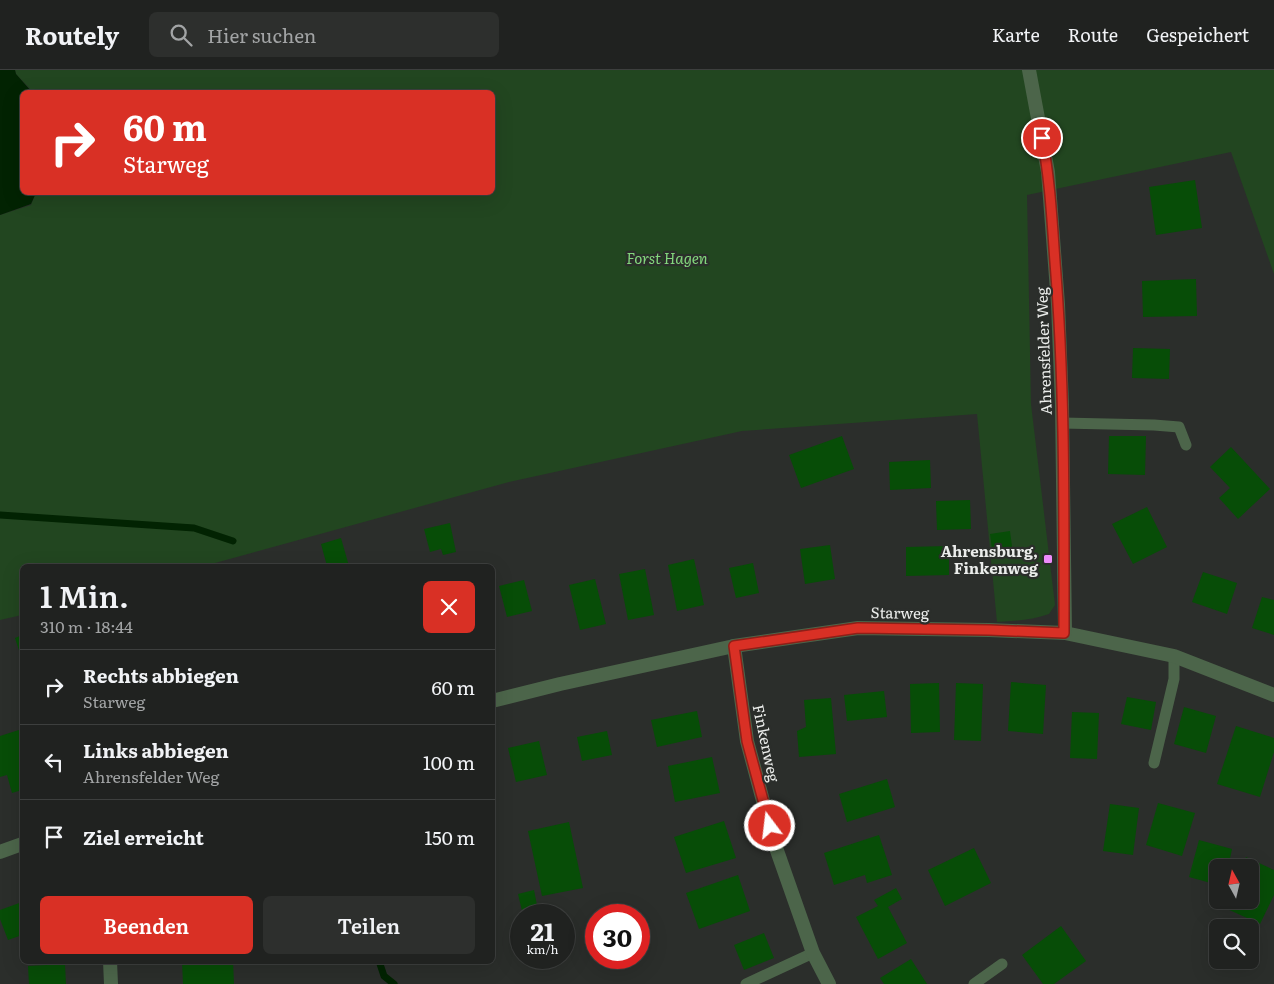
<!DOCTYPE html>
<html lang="de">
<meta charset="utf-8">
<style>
body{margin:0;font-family:Literata,serif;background:#2d2f2d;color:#f1f3f6;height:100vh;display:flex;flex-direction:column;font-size:19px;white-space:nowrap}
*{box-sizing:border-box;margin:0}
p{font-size:16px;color:#a2a4a5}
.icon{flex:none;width:28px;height:28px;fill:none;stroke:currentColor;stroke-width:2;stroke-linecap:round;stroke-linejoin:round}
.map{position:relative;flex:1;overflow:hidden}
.sheet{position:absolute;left:20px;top:494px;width:475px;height:400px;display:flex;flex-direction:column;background:#202220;border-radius:8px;box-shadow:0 5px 20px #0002,0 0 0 1px #3d3f3e}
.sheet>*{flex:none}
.top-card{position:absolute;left:20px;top:20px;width:475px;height:105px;border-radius:8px;box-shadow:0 5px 20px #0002,0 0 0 1px #3d3f3e;background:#d93025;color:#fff;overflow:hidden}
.needle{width:32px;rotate:352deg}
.buttons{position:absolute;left:1209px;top:789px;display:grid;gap:10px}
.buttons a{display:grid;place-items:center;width:50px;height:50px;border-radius:8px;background:#202220;box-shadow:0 5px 20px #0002,0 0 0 1px #3d3f3e;font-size:25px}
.speed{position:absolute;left:510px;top:834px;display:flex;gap:10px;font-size:25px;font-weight:700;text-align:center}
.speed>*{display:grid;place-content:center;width:65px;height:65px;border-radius:50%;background:#202220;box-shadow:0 5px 20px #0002,0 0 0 1px #3d3f3e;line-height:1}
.speed small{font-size:12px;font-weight:400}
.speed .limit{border:8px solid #d22;background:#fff;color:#111}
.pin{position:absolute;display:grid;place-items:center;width:42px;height:42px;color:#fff;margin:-21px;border:2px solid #fff;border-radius:50%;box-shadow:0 1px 5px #0007}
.me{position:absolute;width:55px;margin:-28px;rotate:345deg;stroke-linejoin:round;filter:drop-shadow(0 0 4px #0008)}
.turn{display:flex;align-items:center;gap:18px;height:105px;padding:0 20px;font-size:22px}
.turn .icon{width:65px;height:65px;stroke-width:2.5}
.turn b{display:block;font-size:35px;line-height:42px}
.round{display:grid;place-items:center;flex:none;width:52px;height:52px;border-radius:8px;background:#2d2f2d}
.overview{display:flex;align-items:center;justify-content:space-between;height:85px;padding:0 20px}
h1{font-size:30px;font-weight:600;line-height:38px}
.primary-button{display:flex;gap:10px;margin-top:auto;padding:10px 20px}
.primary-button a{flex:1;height:58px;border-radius:8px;background:#d93025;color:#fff;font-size:20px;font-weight:600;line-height:58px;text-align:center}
.primary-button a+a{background:#2d2f2d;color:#f1f3f6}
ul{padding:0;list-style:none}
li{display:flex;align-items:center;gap:15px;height:75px;padding:0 20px;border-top:1px solid #3d3f3e}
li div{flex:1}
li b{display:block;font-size:19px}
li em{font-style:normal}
header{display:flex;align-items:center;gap:30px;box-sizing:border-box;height:70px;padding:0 25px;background:#202220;border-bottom:1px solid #3d3f3e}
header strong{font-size:24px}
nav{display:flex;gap:28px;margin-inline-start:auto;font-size:18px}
.search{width:350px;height:45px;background:#2d2f2d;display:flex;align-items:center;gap:12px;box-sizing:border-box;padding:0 18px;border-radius:8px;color:#a2a4a5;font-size:19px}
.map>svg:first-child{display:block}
</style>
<header>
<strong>Routely</strong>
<div class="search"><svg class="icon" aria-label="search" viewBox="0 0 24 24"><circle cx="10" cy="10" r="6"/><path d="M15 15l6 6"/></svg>Hier suchen</div>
<nav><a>Karte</a><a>Route</a><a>Gespeichert</a></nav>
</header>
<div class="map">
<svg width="1274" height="914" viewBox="0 0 1274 914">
<rect width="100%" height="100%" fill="#2b2e2b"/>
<path fill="#224620" d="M15,0h1259v204l-43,-122 -204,43 4,209 24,201 -6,9c-17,6 -34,7 -52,8l-20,-208 -235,17 -233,51 -305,84h-182v49l-22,5v-405l31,-10 5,-13h456v-100h-462l1,-2 -15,-16z"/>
<path fill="#022302" d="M0,0h15l1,4 15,17 -1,1h-8l-3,33 3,3v64l14,1 -5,11 -31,11z"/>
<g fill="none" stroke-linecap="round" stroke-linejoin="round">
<path stroke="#022302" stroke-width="7" d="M0,445l194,13 39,13
M379,891l5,15 10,8"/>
</g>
<path fill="#074d07" d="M1195,110l7,48 -46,7 -7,-48z
M1196,209l1,37 -54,1 -1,-36z
M1133,278l37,1 -1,30 -37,-1z
M842,366l12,33 -53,19 -12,-33z
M1109,366h37l-1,39 -37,-1z
M1231,377l39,42 -32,30 -19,-21 11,-10 -20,-21z
M930,390l1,28 -41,2 -1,-28z
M970,430l1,29 -34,1 -1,-29z
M1147,437l20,40 -34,17 -21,-40z
M450,453l6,29 -13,3 -2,-6 -11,3 -6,-23z
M1010,461l3,23 -20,2 -3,-22z
M341,468l8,28h-22l-6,-22z
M830,475l5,34 -30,5 -5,-35z
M949,476v29l-43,1v-29z
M694,489l10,46 -27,6 -9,-46z
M753,493l6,30 -23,5 -7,-30z
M645,499l9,46 -26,5 -9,-46z
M1203,502l34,11 -10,31 -35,-12z
M595,509l11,45 -26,6 -11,-45z
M524,510l8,31 -25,6 -8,-31z
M1262,527l12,3v35l-22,-7z
M22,565v25l-7,-22z
M1011,612l35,3 -3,49 -35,-3z
M939,613l1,49 -29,1 -1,-49z
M956,613l27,1 -2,57 -27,-1z
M884,621l3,26 -40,4 -3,-26z
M1127,627l29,5 -5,28 -30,-6z
M831,628l5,56 -37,3 -2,-26 9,-4 -2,-27z
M1184,637l32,9 -10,37 -32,-9z
M697,641l5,26 -45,10 -6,-27z
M1072,642l27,1 -2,46 -27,-1z
M1236,656l38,12v14l-14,45 -43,-13z
M22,659v61l-10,3 -5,-18 -7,2v-41z
M607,661l5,24 -30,6 -5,-24z
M539,671l8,34 -31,7 -8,-34z
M712,687l8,36 -45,9 -7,-36z
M887,709l8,28 -48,15 -8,-28z
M1158,733l37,10 -13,43 -36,-11z
M1110,734l29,4 -6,47 -30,-4z
M724,751l12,37 -50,15 -12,-36z
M569,752l14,66 -41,8 -14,-65z
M879,765l13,40 -25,8 -2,-8 -31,10 -10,-32z
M1199,770l33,9 -4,19h-10v17l-29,-8z
M974,778l17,35 -46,23 -17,-36z
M1246,787l28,13v25l-14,29 -37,-17 3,-7h24v-32h-9z
M738,805l12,36 -51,18 -13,-36z
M896,818l6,11 -14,8 19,36 -29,16 -22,-42 22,-11 -4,-6z
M534,820l5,25h-16l-5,-21z
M22,832v33l-14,5 -8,-21v-9z
M1061,856l25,35 -32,23h-11l-21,-29z
M764,863l10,25 -30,12 -10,-25z
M911,889l16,25h-43l-4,-6z
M182,891h51l1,23h-51z
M65,894l1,20h-37l-1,-18z"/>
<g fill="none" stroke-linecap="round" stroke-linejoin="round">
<path stroke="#4c654a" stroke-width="11" d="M1062,353l92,2 25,2 7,18
M1154,693l20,-84v-23
M746,914l67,-31
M974,914l28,-20"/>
<path stroke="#4c654a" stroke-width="14" d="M1065,563l109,23 100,39
M734,576l13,95 27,101 39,111 16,31
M110,891l1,23"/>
<path stroke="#4c654a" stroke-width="14" d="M492,631l68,-17 174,-38 124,-18 131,2 76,3 -3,-228 -4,-101 -10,-132 -19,-102
M0,782l22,-8"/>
</g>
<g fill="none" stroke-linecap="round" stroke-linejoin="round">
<g stroke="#8d1f18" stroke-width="12">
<path id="route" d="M770,756l-23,-85 -13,-95 124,-18 131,2 75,3c0,-124 1,-248 -9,-371 -3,-42 -5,-83 -13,-124"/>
</g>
<use href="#route" stroke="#d93025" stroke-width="9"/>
</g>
<rect fill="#ed8cfa" stroke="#2b2e2b" stroke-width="2" x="1043" y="484" width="10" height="10" rx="2.5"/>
<g text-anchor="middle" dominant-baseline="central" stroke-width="4.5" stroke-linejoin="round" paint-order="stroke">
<g font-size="15" font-style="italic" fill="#83d77d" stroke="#2b2e2b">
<text x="667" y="187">Forst Hagen</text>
</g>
<g font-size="15" fill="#ebedeb" stroke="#2b2e2b">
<text transform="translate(1043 281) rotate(-92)">Ahrensfelder Weg</text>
<text transform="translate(900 542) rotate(1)">Starweg</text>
<text transform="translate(767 673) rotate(78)">Finkenweg</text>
</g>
<g font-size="15" font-weight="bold" fill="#ebedeb" stroke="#2b2e2b" text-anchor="end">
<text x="1038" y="480">Ahrensburg,<tspan x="1038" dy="17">Finkenweg</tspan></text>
</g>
</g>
</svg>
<div class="buttons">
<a><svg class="needle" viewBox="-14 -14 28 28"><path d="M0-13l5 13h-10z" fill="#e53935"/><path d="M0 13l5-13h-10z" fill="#a2a4a5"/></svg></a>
<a><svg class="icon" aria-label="search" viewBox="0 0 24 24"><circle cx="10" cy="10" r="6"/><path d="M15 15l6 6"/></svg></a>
</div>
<div class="speed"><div>21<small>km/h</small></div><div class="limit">30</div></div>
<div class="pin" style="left:1042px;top:68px;background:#d93025"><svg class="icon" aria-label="arrive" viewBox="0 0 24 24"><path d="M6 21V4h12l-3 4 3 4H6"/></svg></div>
<svg class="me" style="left:770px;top:756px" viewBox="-20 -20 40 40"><circle r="17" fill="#d93025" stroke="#fff" stroke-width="3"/><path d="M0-11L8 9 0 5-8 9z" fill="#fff"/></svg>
<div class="top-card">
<div class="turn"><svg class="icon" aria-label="right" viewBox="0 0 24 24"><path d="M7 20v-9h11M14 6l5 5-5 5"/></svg><div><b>60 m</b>Starweg</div></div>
</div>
<section class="sheet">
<div class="overview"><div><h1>1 Min.</h1><p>310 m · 18:44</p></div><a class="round" style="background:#d93025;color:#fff"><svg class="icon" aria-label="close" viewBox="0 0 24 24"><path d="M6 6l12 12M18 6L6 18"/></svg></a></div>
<ul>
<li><svg class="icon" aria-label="right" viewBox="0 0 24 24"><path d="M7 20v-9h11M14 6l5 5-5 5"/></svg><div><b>Rechts abbiegen</b><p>Starweg</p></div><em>60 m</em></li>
<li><svg class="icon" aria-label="left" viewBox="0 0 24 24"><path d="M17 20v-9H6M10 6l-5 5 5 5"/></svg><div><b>Links abbiegen</b><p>Ahrensfelder Weg</p></div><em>100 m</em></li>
<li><svg class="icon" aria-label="arrive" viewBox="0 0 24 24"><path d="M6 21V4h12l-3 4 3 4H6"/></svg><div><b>Ziel erreicht</b></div><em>150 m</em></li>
</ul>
<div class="primary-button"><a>Beenden</a><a>Teilen</a></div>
</section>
</div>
